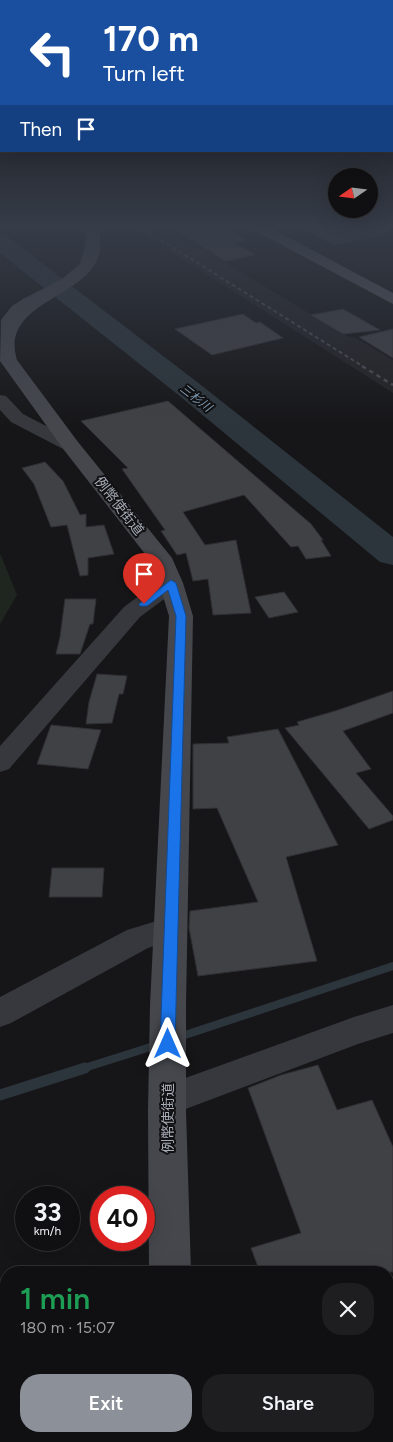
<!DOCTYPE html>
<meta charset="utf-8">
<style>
body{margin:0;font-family:Figtree,"Noto Sans JP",sans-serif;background:#1e1e20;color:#f1f3f6;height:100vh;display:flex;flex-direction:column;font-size:19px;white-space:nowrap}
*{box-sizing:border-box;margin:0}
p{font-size:16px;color:#9c9d9f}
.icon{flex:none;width:28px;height:28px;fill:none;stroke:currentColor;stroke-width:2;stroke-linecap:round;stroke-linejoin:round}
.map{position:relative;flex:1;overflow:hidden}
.panel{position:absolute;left:0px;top:1266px;width:394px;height:176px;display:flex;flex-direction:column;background:#101012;border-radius:20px 20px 0 0;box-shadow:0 5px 20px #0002,0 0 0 1px #303032}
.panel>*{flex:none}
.top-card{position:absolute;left:0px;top:0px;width:394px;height:152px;box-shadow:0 5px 20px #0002,0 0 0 1px #303032;background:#1a4fa0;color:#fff;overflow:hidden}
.needle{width:32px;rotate:256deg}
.fabs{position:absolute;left:328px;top:168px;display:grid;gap:10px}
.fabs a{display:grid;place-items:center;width:50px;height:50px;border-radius:50%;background:#101012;box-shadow:0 5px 20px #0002,0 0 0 1px #303032;font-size:25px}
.speed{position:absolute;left:15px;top:1186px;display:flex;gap:10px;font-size:25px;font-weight:700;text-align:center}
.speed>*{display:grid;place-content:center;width:65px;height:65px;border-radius:50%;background:#101012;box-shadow:0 5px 20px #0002,0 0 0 1px #303032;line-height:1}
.speed small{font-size:12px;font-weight:400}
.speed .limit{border:8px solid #d22;background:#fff;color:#111}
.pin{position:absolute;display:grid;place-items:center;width:42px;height:42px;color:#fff;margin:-51px -21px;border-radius:50% 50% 50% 0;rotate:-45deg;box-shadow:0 0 5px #0007}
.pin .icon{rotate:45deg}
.me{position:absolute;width:55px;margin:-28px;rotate:0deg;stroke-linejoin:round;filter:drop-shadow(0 0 4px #0008)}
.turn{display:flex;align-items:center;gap:18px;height:105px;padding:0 20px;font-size:22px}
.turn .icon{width:65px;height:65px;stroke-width:2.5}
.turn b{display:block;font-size:35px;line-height:42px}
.then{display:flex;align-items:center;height:48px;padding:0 20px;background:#0003;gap:10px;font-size:19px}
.round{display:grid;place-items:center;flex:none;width:52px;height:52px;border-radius:20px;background:#1e1e20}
.head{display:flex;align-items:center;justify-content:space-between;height:85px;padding:0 20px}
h1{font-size:30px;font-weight:600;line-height:38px;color:#1e9e55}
.button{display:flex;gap:10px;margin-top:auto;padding:10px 20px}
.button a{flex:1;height:58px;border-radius:20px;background:#8c9099;color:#fff;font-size:20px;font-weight:600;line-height:58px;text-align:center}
.button a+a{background:#1e1e20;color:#f1f3f6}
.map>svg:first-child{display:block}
</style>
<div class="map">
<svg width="393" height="1442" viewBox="0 0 393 1442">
<rect width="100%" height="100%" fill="#161618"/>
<path fill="#222225" d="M129,225h34l184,111 9,2 37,22v33z"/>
<path fill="#1e261f" d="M0,553l17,42 -17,29z"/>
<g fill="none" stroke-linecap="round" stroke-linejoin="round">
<path stroke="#2c353c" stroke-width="8" d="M179,1037l214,-71
M81,1069l76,-24"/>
<path stroke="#2c353c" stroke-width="11" d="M0,1095l85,-27"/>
<path fill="#2c353c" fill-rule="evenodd" d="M0,235l8,2 193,148 192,152v28l-13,-3 -199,-165 -181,-144z"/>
</g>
<path fill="#404145" stroke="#303034" d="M220,225l27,15 -12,3 20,12 -30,6 -48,-30z
M295,225h91l1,9 -53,11z
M343,309l37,21 -37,4 -32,-19z
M243,314l13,9 4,-1 23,16 -71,17 -37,-26z
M393,329v29l-34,-21z
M168,401l143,123 12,16h-2l10,16 -25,3 -8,-13 -7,1 -47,-52 -61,17 22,33 31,-5 15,73 -38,2 -5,-36 -15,2 -7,-28 -9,2 -16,-24 4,-1 -43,-61 6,-1 -47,-47z
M45,462l18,19 17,34 6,-1v13l18,-2 10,29 -26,4v17l-8,1 -13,-51 -16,2 -17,-43 -12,-16z
M284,592l14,20 -29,6 -14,-21z
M65,599h31l-3,25h-3l-10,30h-24l4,-17z
M97,674l30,2 -4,18h-4l-7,29 -26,1 3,-22z
M393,691v22l-50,18 28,38 -15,4 37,43v4l-24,9 -84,-101 14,-3 -2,-3 38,-11z
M51,725l50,5 -13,39 -51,-5z
M278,729l60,116 -52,12 31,104 -119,15 -9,-48 1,-17 68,-9 -41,-94 -24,1v-65l36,-1 -2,-6z
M52,868h52l-2,29h-53z
M318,1065l19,45 35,-10 21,47v125h-133l-9,-24 50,-15 -53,-145 33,-13z"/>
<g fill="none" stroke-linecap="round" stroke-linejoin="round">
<path fill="#37383d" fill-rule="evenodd" d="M0,395l6,1 17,18 54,28 3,4 -3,4 -6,1 -6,-1 -54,-28 -11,-12z
M171,577l8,1 3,5 -3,5 -39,29 -131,152 -9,3v-26l124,-139 39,-29z
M170,917l11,4 4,8 -4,8 -33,11 -137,75 -11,4v-30l127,-67z
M393,1005v28l-35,11 -191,72 -12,-5 -5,-11 5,-11 199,-72z"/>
<path fill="#45474d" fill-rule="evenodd" d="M85,225h14c1,11 3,24 -2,35 -17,39 -97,44 -80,100l61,82 94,116 11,25 10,33 -7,389v106l5,161h-42l-1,-161 2,-106 19,-389 -10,-33 -10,-24 -85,-109 -64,-89 1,-41 11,-14 11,-7 39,-20 18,-15 5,-18z
M151,1436h46l1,6h-48z"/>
<path fill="#53555c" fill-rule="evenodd" d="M248,225h17l128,68v11l-143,-76z"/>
<path stroke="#4a4c52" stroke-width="2" stroke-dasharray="4 3" stroke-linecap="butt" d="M137,225l227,142"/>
<path stroke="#4a4c52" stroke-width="2.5" stroke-dasharray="4.5 4" stroke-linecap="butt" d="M362,366l31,19"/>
</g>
<linearGradient id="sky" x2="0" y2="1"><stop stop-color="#0c0c0d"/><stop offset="0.53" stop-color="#363c48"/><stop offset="1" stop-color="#363c48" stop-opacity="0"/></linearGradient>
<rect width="393" height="427" fill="url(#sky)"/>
<path fill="#1a73e8" stroke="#114b97" d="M171,580l5,3 10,33 -11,428 -2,4 -5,2 -6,-2 -2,-4 16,-428 -8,-26 -21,16h-7l-1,-2z"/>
<g text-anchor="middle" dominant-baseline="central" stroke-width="4" stroke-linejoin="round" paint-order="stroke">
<g font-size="12" font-style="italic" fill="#7f9bb3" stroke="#111113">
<text transform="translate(196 398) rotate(38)">三杉川</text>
</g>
<g font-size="14" fill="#a8adb8" stroke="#111113">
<text transform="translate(119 506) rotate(52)">例幣使街道</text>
<text transform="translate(168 1118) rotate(-90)">例幣使街道</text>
</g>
</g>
</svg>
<div class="fabs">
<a><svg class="needle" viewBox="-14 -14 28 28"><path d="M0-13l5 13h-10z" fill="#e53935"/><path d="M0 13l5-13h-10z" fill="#9c9d9f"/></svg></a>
</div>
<div class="speed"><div>33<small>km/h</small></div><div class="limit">40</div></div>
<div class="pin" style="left:144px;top:604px;background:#d93025"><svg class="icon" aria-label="arrive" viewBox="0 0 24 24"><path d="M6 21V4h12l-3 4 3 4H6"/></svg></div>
<svg class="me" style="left:168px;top:1044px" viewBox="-20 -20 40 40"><path d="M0-17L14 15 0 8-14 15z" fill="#1a73e8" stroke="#fff" stroke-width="4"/></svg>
<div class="top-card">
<div class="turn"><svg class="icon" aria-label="left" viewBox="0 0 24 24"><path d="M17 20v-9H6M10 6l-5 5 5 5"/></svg><div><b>170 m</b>Turn left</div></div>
<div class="then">Then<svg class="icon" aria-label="arrive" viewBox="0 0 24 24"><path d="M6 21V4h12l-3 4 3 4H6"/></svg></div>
</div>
<section class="panel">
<div class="head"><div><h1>1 min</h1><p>180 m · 15:07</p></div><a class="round"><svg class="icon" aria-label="close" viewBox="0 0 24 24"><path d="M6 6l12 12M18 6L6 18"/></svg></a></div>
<div class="button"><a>Exit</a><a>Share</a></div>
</section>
</div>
